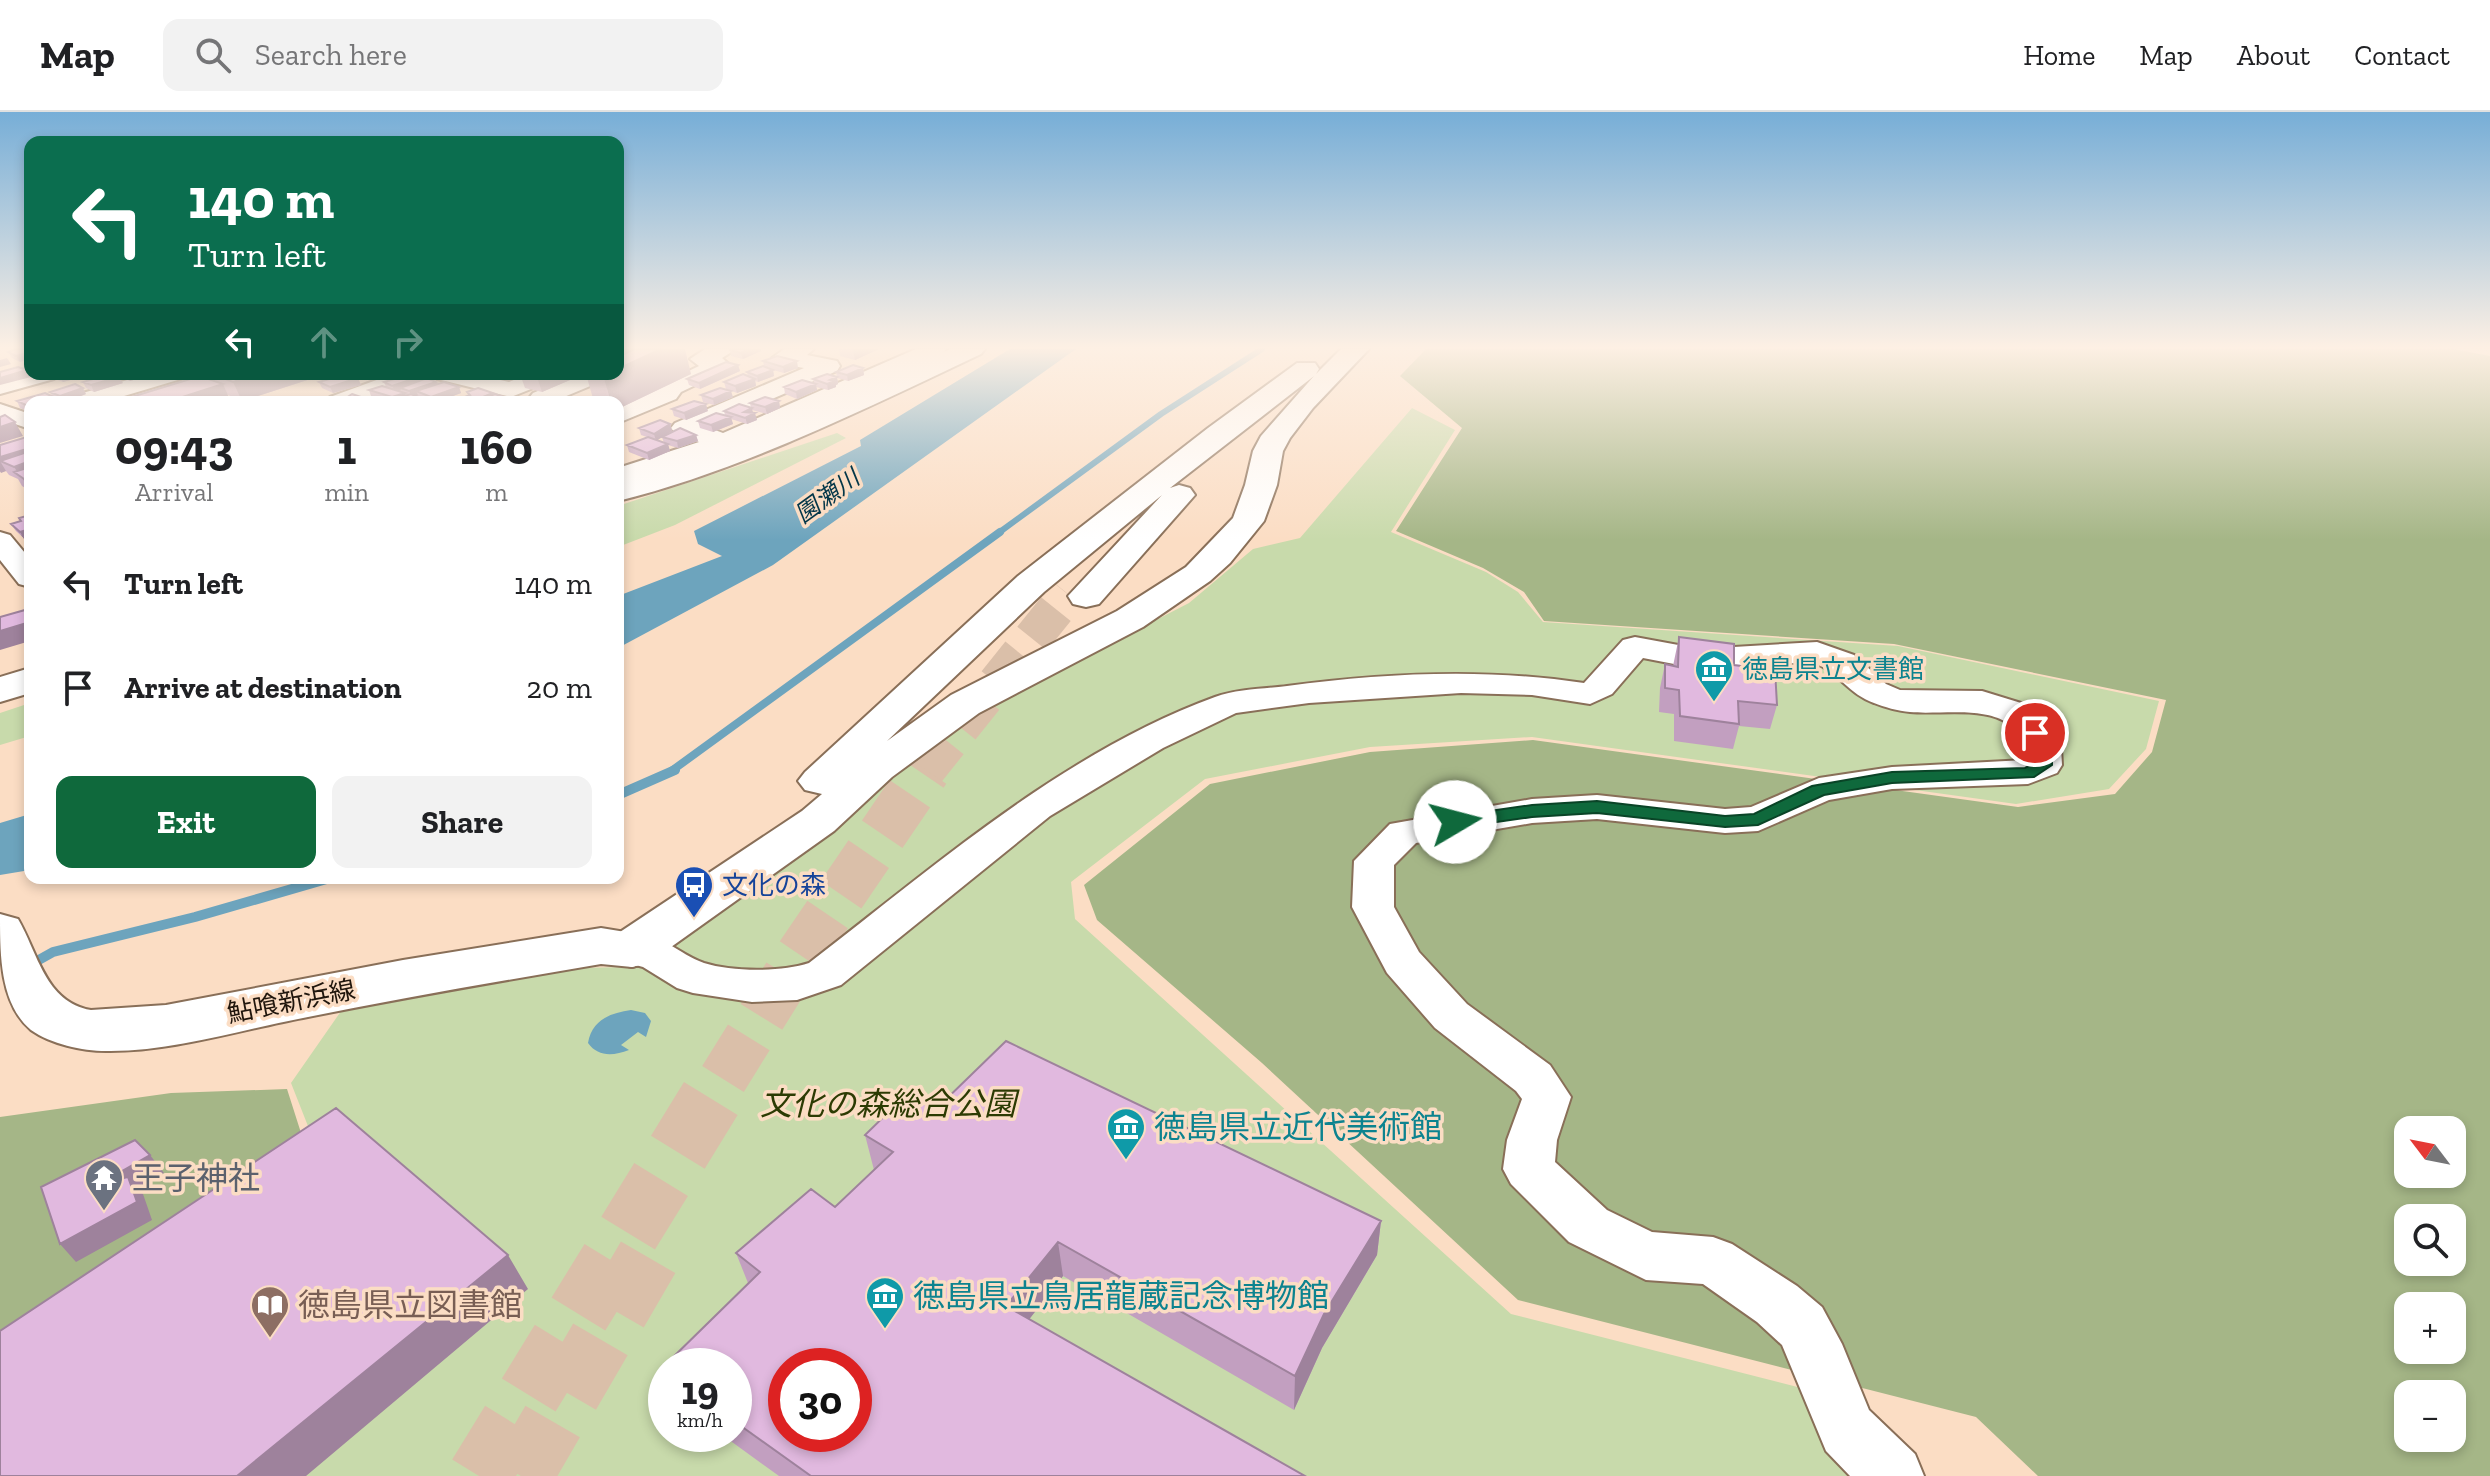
<!DOCTYPE html>
<meta charset="utf-8">
<style>
body{margin:0;font-family:"Zilla Slab","Noto Sans JP",serif;background:#f2f2f2;color:#202124;height:100vh;display:flex;flex-direction:column;font-size:30px;white-space:nowrap}
*{box-sizing:border-box;margin:0}
p{font-size:26px;color:#757577}
.icon{flex:none;width:44px;height:44px;fill:none;stroke:currentColor;stroke-width:2;stroke-linecap:round;stroke-linejoin:round}
.map{position:relative;flex:1;overflow:hidden}
.panel{position:absolute;left:24px;top:284px;width:600px;height:488px;display:flex;flex-direction:column;background:#fff;border-radius:16px;box-shadow:0 4px 12px #0003}
.panel>*{flex:none}
.hud{position:absolute;left:24px;top:24px;width:600px;height:244px;border-radius:16px;box-shadow:0 4px 12px #0003;background:#0b6e4f;color:#fff;overflow:hidden}
.needle{width:52px;rotate:302deg}
.tools{position:absolute;left:2394px;top:1004px;display:grid;gap:16px}
.tools a{display:grid;place-items:center;width:72px;height:72px;border-radius:16px;background:#fff;box-shadow:0 4px 12px #0003;font-size:40px}
.speed{position:absolute;left:648px;top:1236px;display:flex;gap:16px;font-size:40px;font-weight:700;text-align:center}
.speed>*{display:grid;place-content:center;width:104px;height:104px;border-radius:50%;background:#fff;box-shadow:0 4px 12px #0003;line-height:1}
.speed small{font-size:20px;font-weight:400}
.speed .limit{border:12px solid #d22;background:#fff;color:#111}
.pin{position:absolute;display:grid;place-items:center;width:68px;height:68px;color:#fff;margin:-34px;border:4px solid #fff;border-radius:50%;box-shadow:0 2px 8px #0007}
.me{position:absolute;width:88px;margin:-44px;rotate:82deg;stroke-linejoin:round;filter:drop-shadow(0 0 6px #0008)}
.turn{display:flex;align-items:center;gap:28px;height:168px;padding:0 32px;font-size:36px}
.turn .icon{width:104px;height:104px;stroke-width:2.5}
.turn b{display:block;font-size:56px;line-height:68px}
.lanes{display:flex;align-items:center;height:76px;padding:0 32px;background:#0003;justify-content:center;gap:40px;direction:ltr}
.lanes .off{opacity:.35}
.eta{display:flex;justify-content:space-evenly;align-items:center;height:136px;text-align:center}
.eta b{font-size:48px;font-weight:700;line-height:56px}
.primary-button{display:flex;gap:16px;margin-top:auto;padding:16px 32px}
.primary-button a{flex:1;height:92px;border-radius:16px;background:#0f693c;color:#fff;font-size:32px;font-weight:700;line-height:92px;text-align:center}
.primary-button a+a{background:#f2f2f2;color:#202124}
ul{padding:0;list-style:none}
li{display:flex;align-items:center;gap:24px;height:104px;padding:0 32px}
li div{flex:1}
li b{display:block;font-size:30px}
li em{font-style:normal}
header{display:flex;align-items:center;gap:48px;box-sizing:border-box;height:112px;padding:0 40px;background:#fff;border-bottom:2px solid #e0e0e0}
header strong{font-size:38px}
nav{display:flex;gap:44px;margin-inline-start:auto;font-size:28px}
.search{width:560px;height:72px;background:#f2f2f2;display:flex;align-items:center;gap:20px;box-sizing:border-box;padding:0 28px;border-radius:16px;color:#757577;font-size:30px}
.map>svg:first-child{display:block}
</style>
<header>
<strong>Map</strong>
<div class="search"><svg class="icon" aria-label="search" viewBox="0 0 24 24"><circle cx="10" cy="10" r="6"/><path d="M15 15l6 6"/></svg>Search here</div>
<nav><a>Home</a><a>Map</a><a>About</a><a>Contact</a></nav>
</header>
<div class="map">
<svg width="2490" height="1364" viewBox="0 0 2490 1364">
<rect width="100%" height="100%" fill="#fbddc4"/>
<path fill="#c8daab" fill-rule="evenodd" d="M1412,296l43,22 -64,102 95,40 32,20 25,30 355,24 261,55 -13,48 -37,40 -93,15 -484,-67 -162,10 -165,32 -134,103 4,37 436,395 302,77 56,85h-1869l319,-322 -28,-71 55,-79 220,-36 66,-1 303,-233 254,-131 64,-54 47,-11zM666,1254h68v68h-68zM786,1254h68v68h-68z
M837,321l9,5 -171,87 -57,22v-41z
M30,591v33l-30,9v-32z"/>
<path fill="#a5b687" fill-rule="evenodd" d="M1426,237h1027l37,7v1120h-452l-62,-59 -458,-117 -256,-237 -165,-143 -13,-35 126,-101 160,-32 163,-12 485,67 97,-13 37,-42 14,-52 -272,-56 -350,-23 -20,-29 -41,-24 -87,-37 66,-103 -62,-52zM2408,1018h44v44h-44zM2408,1106h44v44h-44zM2408,1194h44v44h-44zM2408,1282h44v44h-44z
M287,977l22,69 -309,202v-243l171,-24z"/>
<path fill="#6da4bd" d="M1010,237h66l-303,216 -155,83v-21l4,-2h-4v-29l104,-40 -24,-12 -4,-13 167,-85 -1,-6z
M30,702v56l-30,5v-52z
M631,898l14,3 6,8 -5,16 -8,-5 -17,13 8,5c-16,6 -31,7 -41,-7 4,-23 22,-30 43,-33z"/>
<g fill="none" stroke-linecap="round" stroke-linejoin="round">
<path stroke="#6da4bd" stroke-width="6" d="M997,422l164,-120 101,-65"/>
<path stroke="#6da4bd" stroke-width="8" d="M670,660l330,-240"/>
<path stroke="#6da4bd" stroke-width="10" d="M618,683l57,-25
M28,854l25,-14 142,-35 135,-39"/>
<path stroke="#dabfa9" stroke-width="38" stroke-dasharray="38 19" stroke-linecap="butt" d="M925,660l143,-178"/>
<path stroke="#dabfa9" stroke-width="49" stroke-dasharray="49 24" stroke-linecap="butt" d="M723,967l75,-121 128,-188"/>
<path stroke="#dabfa9" stroke-width="63" stroke-dasharray="63 32" stroke-linecap="butt" d="M479,1364l245,-399
M521,1364l143,-246"/>
<g stroke="#896f58" stroke-width="4">
<path id="minor" d="M705,237h31l-14,9 8,7 -3,5 -46,22 -5,7 -58,24v-16c29,-13 53,-28 81,-41l-9,-7z
M784,237h30l-7,6 30,6 3,5 -3,5 -130,56 16,6 193,-84h30l-3,5 -210,93 -115,38v-17l81,-26 -24,-9 -4,-5 4,-5 129,-55 -29,-5 -3,-5z
M30,259v3h28l-4,5 -54,15v-14z
M148,262h37l-4,5 -77,23h-38l3,-5z
M393,262h34l-4,5 -62,23h-34l3,-5z
M433,262h41l35,8 19,-8h32l-4,5 -45,18 -74,-18z
M579,262h32l-4,5 -43,18 4,5h-36l-3,-4 4,-5z
M0,292l30,10v15l-30,-10z
M0,420l10,3 20,24v28l-11,-3 -19,-24z
M1635,525l65,12 117,-7 37,13 32,29 14,6 82,1 39,12 20,12 12,18 8,15 1,17 -5,8 -29,11 -136,5 -63,11 -71,31 -33,2 -128,-14 -65,4 -116,20 -22,22v42l25,45 48,52 83,61 21,32 -14,43 -2,22 52,48 45,22 61,5 19,7 65,42 25,21 20,37 27,66 46,44 9,22h-74l-24,-25 -44,-106 -25,-23 -54,-38 -57,-4 -77,-38 -58,-58 -8,-15 4,-29 15,-41 -6,-8 -81,-63 -48,-55 -35,-66 2,-46 36,-37 142,-25 65,-4 128,14 26,-2 68,-29 73,-11 133,-7c-2,-63 -75,-44 -115,-48 -12,-1 -26,-5 -36,-9 -24,-8 -36,-31 -61,-41l-113,7 -57,-11 -31,36 -22,10 -58,-9 -71,-2 -152,10 -73,10 -73,35 -113,68 -209,169 -44,15 -45,2 -59,-9 -16,-5 -34,-21 -26,-7 -7,-11 7,-11c42,-12 54,13 87,25 28,9 78,9 105,0 126,-97 255,-211 406,-266 22,-8 49,-8 72,-11 97,-13 199,-18 297,-3l39,-43z"/>
</g>
<g stroke="#896f58" stroke-width="4">
<path id="major" d="M950,237h35l-4,5c-114,54 -241,117 -363,147v-19l169,-62z
M30,556v25l-30,9v-25z
M0,802l18,5c20,34 27,83 73,91l75,-5 237,-45 198,-32 49,8 7,13 -7,13 -18,5 -31,-3c-100,17 -199,34 -298,54 -64,12 -131,34 -197,33 -24,0 -55,-7 -75,-21 -31,-26 -31,-75 -31,-116z"/>
</g>
<g stroke="#896f58" stroke-width="4">
<path id="highway" d="M1341,237h28l-56,59 -23,30 -7,13 -6,34 -13,36 -34,42 -20,18 -67,46 -164,86 -87,64 -58,54 -184,131 -18,5 -18,-5 -7,-13 7,-13 188,-125 20,-17 -17,-4 -7,-9 7,-9 213,-196 190,-148 89,-65h18l4,6 -3,5zM1314,264l-53,60 -8,15 -8,34 -12,33 -47,49 -69,44 -166,84 -64,46 157,-149 118,-97 -94,101 5,8 13,3 13,-3 96,-109 -5,-7 -11,-3 -9,3z"/>
</g>
<use href="#minor" fill="#fff" fill-rule="evenodd"/>
<use href="#major" fill="#fff" fill-rule="evenodd"/>
<use href="#highway" fill="#fff" fill-rule="evenodd"/>
</g>
<path fill="#c29fc0" d="M16,237l4,13 -8,-4 -4,-6z
M839,237h40l-24,11 -15,-4z
M730,238l31,1 -18,8 -12,-3z
M630,239l61,23 -73,35v-7h-24l-8,-28h32z
M763,249l35,7 -14,5 -11,-3 1,6 -16,6 -3,-1 1,5 -19,7 -11,-4 -2,-7 24,-5 -1,-5 17,-6z
M738,253l2,6 -40,18 -11,-4 -2,-6z
M863,256l1,7 -16,6 -11,-3 1,6 -2,1v2l-8,3 -12,-3 1,3 -20,9 -12,-5 -1,-7 30,-4 -1,-4 24,-2 -1,-5z
M50,262h43l-30,8 -10,-4z
M119,262h35l-24,7 -9,-3z
M213,262h113l-84,27 -14,-6 -12,-13z
M365,262h27l-13,5z
M520,262h64l-42,18 -17,-4z
M422,264l1,4 13,2 1,2 22,3 2,6 -24,9 -10,-1v1h-38l-18,-6 -2,-6 17,-3 -2,-5z
M83,270l40,1 -29,9 -8,-4z
M319,270l42,3 -28,8 -11,-5z
M50,280l36,2 -20,8 -8,-2 1,2h-29v10l-10,-4 -3,-7 35,-5z
M701,283l32,2 -19,8 -11,-3z
M779,289l1,7 -13,6 -15,-4 5,10 -10,4 -16,-5 2,5 -20,8 -13,-4 -2,-7 27,-6 -1,-4 27,-3 -1,-5z
M672,297l36,2 -22,9 -12,-4z
M670,312l2,7 -15,9 7,3 -2,-6 34,-2 2,6 -20,7 -10,-3 2,6 -21,9 -20,-8 -2,-7 20,-8 -6,-2 -2,-7z
M30,324v55l-8,-5 -4,-7 -9,-4 -3,-4 -6,1v-27z
M30,403v31l-5,-7 -9,-8 -5,-7 9,-3 -1,-3z
M1679,525l55,28 43,40 -7,24 -31,-3 -6,23 -59,-8v-27l-15,-2 1,-24 5,-24 8,2z
M935,998l446,111 -4,34 -55,93 -28,62 -231,-134 -34,43 276,157h-526l-58,-42h13v-68h-68v13l-5,-10 87,-86 -12,-30 99,-46 39,-37 -9,-35z"/>
<path fill="#9e829c" d="M618,237h11l1,5 -12,5z
M661,237h24l6,25 -73,35v-7h-7l-8,-27 15,-1v-5z
M749,237h12v2l-18,8 -2,-6z
M853,237h26l-24,11z
M30,240v7l-10,3 -4,-6z
M7,246l4,6 -11,3v-7z
M797,249l1,7 -14,5 -1,-6z
M738,253l2,6 -40,18 -1,-6z
M863,256l1,7 -16,6 -1,-6z
M27,258l4,7 -31,8v-7z
M773,258l1,6 -16,6 -1,-6z
M67,262h26l-30,8 -4,-6z
M129,262h25l-24,7 -4,-6z
M258,262h68l-84,27 -9,-19z
M377,262h15l-13,5z
M536,262h48l-42,18z
M422,264l2,7 -24,5 1,2 -6,2 -3,-6z
M119,265l4,6 -29,9 -3,-7z
M837,265l1,7 -2,1v2l-8,3 -1,-6 3,-4z
M358,266l3,7 -28,8 -3,-6z
M755,267l1,7 -19,7 -2,-7z
M436,270l3,6 -23,3 2,4 -6,2 -3,-6z
M223,272l8,18h-64z
M816,272l1,6 -20,9 -1,-7z
M459,275l2,6 -24,9h-4l-2,-5z
M83,276l3,6 -22,8 -4,-6z
M731,279l2,6 -19,8 -1,-6z
M405,281l2,6 -9,-1 1,4h-5l-2,-5z
M56,286l3,4h-16z
M507,286l2,4h-13z
M779,289l1,7 -13,6 -2,-7z
M706,292l2,7 -22,9 -2,-7z
M752,296l1,6 2,-1 2,7 -10,4 -3,-12z
M731,305l2,7 -20,8 -2,-7z
M15,310l8,14 -23,7v-16z
M670,312l2,7 -16,10 -2,-7z
M621,314l2,7 -5,2v-8z
M696,323l2,6 -20,7 -1,-7z
M668,332l2,7 -21,9 -2,-7z
M30,336v41l-16,-22 -14,-6 6,10 -5,2 -1,-2v-14z
M30,417v8l-7,-1 2,3h-1l-4,-7z
M30,510v19l-30,9v-19z
M150,1043l14,18 -26,15 5,6 9,26 -76,42 -16,-18 41,-61z
M1381,1109l-4,34 -55,93 -28,62 1,-34 29,-62z
M1058,1130l5,34 -50,64 -7,-34z
M508,1143l20,34 -222,187h-69z"/>
<path fill="#e1b9df" stroke="#9e829c" stroke-width="2" fill-rule="evenodd" d="M16,237h14v3l-14,4 -8,-4z
M634,237h27l-43,20v-12z
M749,237l-8,4 -11,-3v-1z
M777,244l20,5 -14,6 -20,-6z
M726,250l12,3 -39,18 -12,-4z
M853,253l10,3 -16,7 -11,-3z
M763,254l10,4 -16,6 -10,-4z
M18,255l9,3 -27,8v-6z
M109,262l10,3 -28,8 -8,-3z
M213,262h45l-25,8z
M346,262h3l9,4 -28,9 -11,-5z
M411,262h5l6,2 -30,10 -8,-4z
M743,262l12,5 -20,7 -11,-4z
M827,262l10,3 -7,3 5,1 -8,3 -14,-5z
M200,264l23,8 -56,18h-52z
M427,266l9,4 -27,9 -9,-3z
M802,268l14,4 -20,8 -12,-5z
M444,270l15,5 -28,10 -15,-6z
M75,272l8,4 -23,8 -10,-4z
M382,274l23,7 -13,4 -23,-7z
M478,276l15,5 -15,6 6,2 -4,1h-28l18,-7 -3,-3z
M720,276l11,3 -18,8 -12,-4z
M45,281l11,5 -13,4h-13v4h-2l-11,-5z
M352,282l18,6 -5,2h-25z
M411,282l15,6 -5,2h-14l-9,-4z
M495,282l12,4 -11,4 -12,-4z
M765,285l14,4 -14,6 -15,-4z
M694,289l12,3 -22,9 -12,-4z
M739,292l13,4 -8,4 11,1 -10,5 -21,-7z
M716,301l15,4 -20,8 -13,-4z
M5,303l10,7 -15,5v-10z
M660,308l10,4 -16,10 -15,-6z
M680,316l16,7 -19,6 -15,-4z
M30,324v12l-30,9v-12z
M648,325l20,7 -21,9 -20,-8z
M30,339v10l-16,6 -14,-6z
M30,355v10l-6,2 -10,-7z
M30,403v14l-10,3 -9,-8 10,-3 -2,-3z
M30,422v9l-7,-7z
M25,498l5,8v4l-30,9v-14z
M1679,525l55,7v21l41,5 2,35 -39,-4 1,23 -59,-8 -1,-26 -14,-2v-24l13,3z
M1006,929l375,180 -57,93 -29,62 -237,-134 -52,64 299,170h-494l-77,-55v-55h-68v7l-5,-4 99,-97 -24,-19 75,-64 24,18 58,-55 -28,-17 42,-41 28,16zM786,1254h68v68h-68z
M336,996l172,147 -271,221h-237v-145z
M135,1028l15,15 -49,28 27,-6 9,25 -77,42 -19,-57z"/>
<linearGradient id="sky" x2="0" y2="1"><stop stop-color="#77aed7"/><stop offset="0.55" stop-color="#fdf0e4"/><stop offset="1" stop-color="#fdf0e4" stop-opacity="0"/></linearGradient>
<rect width="2490" height="428" fill="url(#sky)"/>
<path fill="#0f693c" stroke="#0a4427" stroke-width="2" d="M2035,616l6,1 11,19v17l-18,12 -142,6 -68,12 -66,30 -33,2 -128,-14 -65,4 -77,11 -10,-6 10,-6 77,-11 65,-4 128,15 29,-2 58,-28 80,-14 133,-4 10,-5v-15l-9,-15z"/>
<defs>
<g id="museum-pin" transform="scale(2)"><path d="M0 17L-7.5 6A9.5 9.5 0 1 1 7.5 6Z" fill="#0f9aa8" stroke="#fbddc4"/><path d="M0-6L6-3V-2H-6V-3ZM-5-1h2V3h-2ZM-1-1h2V3h-2ZM3-1h2V3H3ZM-6 4H6V6H-6Z" fill="#fff"/></g>
<g id="bus-pin" transform="scale(2)"><path d="M0 17L-7.5 6A9.5 9.5 0 1 1 7.5 6Z" fill="#1a4fb4" stroke="#fbddc4"/><path d="M-5-6H5V4H4V6H2V4H-2V6H-4V4H-5ZM-3.5-4V0h7V-4ZM-3.5 1.2v1.5H-2V1.2ZM2 1.2v1.5H3.5V1.2Z" fill="#fff"/></g>
<g id="temple-pin" transform="scale(2)"><path d="M0 17L-7.5 6A9.5 9.5 0 1 1 7.5 6Z" fill="#6b7280" stroke="#fbddc4"/><path d="M0-6L5-2H3V0L6.5 2.5H4V6H1.5V3h-3V6H-4V2.5H-6.5L-3 0V-2H-5Z" fill="#fff"/></g>
<g id="library-pin" transform="scale(2)"><path d="M0 17L-7.5 6A9.5 9.5 0 1 1 7.5 6Z" fill="#8d6e63" stroke="#fbddc4"/><path d="M-6-4Q-3-5.5-.7-3.5V5Q-3 3-6 4ZM6-4Q3-5.5 .7-3.5V5Q3 3 6 4Z" fill="#fff"/></g>
</defs>
<g fill-rule="evenodd">
<use href="#museum-pin" x="1714" y="557"/>
<use href="#bus-pin" x="694" y="773"/>
<use href="#museum-pin" x="1126" y="1015"/>
<use href="#temple-pin" x="104" y="1066"/>
<use href="#museum-pin" x="885" y="1184"/>
<use href="#library-pin" x="270" y="1193"/>
</g>
<g text-anchor="middle" dominant-baseline="central" stroke-width="7" stroke-linejoin="round" paint-order="stroke">
<g font-size="24" font-style="italic" fill="#033648" stroke="#fbddc4">
<text transform="translate(827 384) rotate(-36)">園瀬川</text>
</g>
<g font-size="26" fill="#0d838f" stroke="#fbddc4" text-anchor="start">
<text x="1742" y="557">徳島県立文書館</text>
</g>
<g font-size="26" fill="#164399" stroke="#fbddc4" text-anchor="start">
<text x="722" y="773">文化の森</text>
</g>
<g font-size="26" fill="#20160d" stroke="#fbddc4">
<text transform="translate(291 889) rotate(-11)">鮎喰新浜線</text>
</g>
<g font-size="32" font-style="italic" fill="#2c3b03" stroke="#fbddc4">
<text x="888" y="992">文化の森総合公園</text>
</g>
<g font-size="32" fill="#0d838f" stroke="#fbddc4" text-anchor="start">
<text x="1154" y="1015">徳島県立近代美術館</text>
<text x="913" y="1184">徳島県立鳥居龍蔵記念博物館</text>
</g>
<g font-size="32" fill="#5b616d" stroke="#fbddc4" text-anchor="start">
<text x="132" y="1066">王子神社</text>
</g>
<g font-size="32" fill="#785e54" stroke="#fbddc4" text-anchor="start">
<text x="298" y="1193">徳島県立図書館</text>
</g>
</g>
</svg>
<div class="tools">
<a><svg class="needle" viewBox="-14 -14 28 28"><path d="M0-13l5 13h-10z" fill="#e53935"/><path d="M0 13l5-13h-10z" fill="#757577"/></svg></a>
<a><svg class="icon" aria-label="search" viewBox="0 0 24 24"><circle cx="10" cy="10" r="6"/><path d="M15 15l6 6"/></svg></a>
<a>+</a>
<a>−</a>
</div>
<div class="speed"><div>19<small>km/h</small></div><div class="limit">30</div></div>
<div class="pin" style="left:2035px;top:621px;background:#d93025"><svg class="icon" aria-label="arrive" viewBox="0 0 24 24"><path d="M6 21V4h12l-3 4 3 4H6"/></svg></div>
<svg class="me" style="left:1455px;top:710px" viewBox="-20 -20 40 40"><circle r="19" fill="#fff"/><path d="M0-13L10 11 0 6-10 11z" fill="#0f693c"/></svg>
<div class="hud">
<div class="turn"><svg class="icon" aria-label="left" viewBox="0 0 24 24"><path d="M17 20v-9H6M10 6l-5 5 5 5"/></svg><div><b>140 m</b>Turn left</div></div>
<div class="lanes"><svg class="icon" aria-label="left" viewBox="0 0 24 24"><path d="M17 20v-9H6M10 6l-5 5 5 5"/></svg><svg class="icon off" aria-label="ahead" viewBox="0 0 24 24"><path d="M12 20V5M6 11l6-6 6 6"/></svg><svg class="icon off" aria-label="right" viewBox="0 0 24 24"><path d="M7 20v-9h11M14 6l5 5-5 5"/></svg></div>
</div>
<section class="panel">
<div class="eta">
<div><b>09:43</b><p>Arrival</p></div>
<div><b>1</b><p>min</p></div>
<div><b>160</b><p>m</p></div>
</div>
<ul>
<li><svg class="icon" aria-label="left" viewBox="0 0 24 24"><path d="M17 20v-9H6M10 6l-5 5 5 5"/></svg><div><b>Turn left</b></div><em>140 m</em></li>
<li><svg class="icon" aria-label="arrive" viewBox="0 0 24 24"><path d="M6 21V4h12l-3 4 3 4H6"/></svg><div><b>Arrive at destination</b></div><em>20 m</em></li>
</ul>
<div class="primary-button"><a>Exit</a><a>Share</a></div>
</section>
</div>
